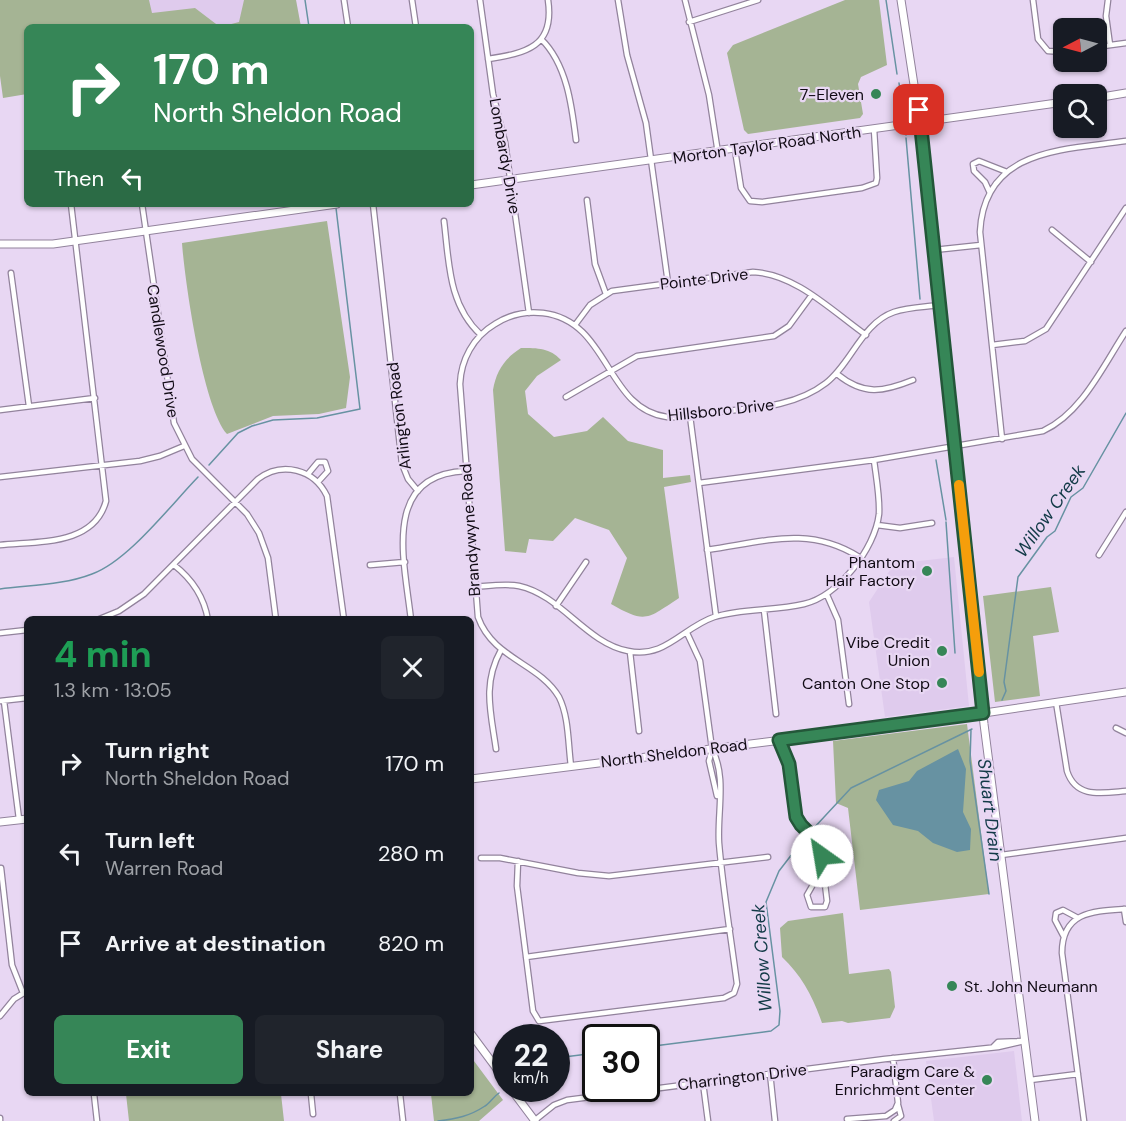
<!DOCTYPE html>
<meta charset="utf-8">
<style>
body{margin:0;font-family:"DM Sans",sans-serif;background:#20242c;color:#f1f3f6;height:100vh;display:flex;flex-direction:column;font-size:22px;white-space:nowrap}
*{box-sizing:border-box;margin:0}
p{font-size:20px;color:#9ea1a6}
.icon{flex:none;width:33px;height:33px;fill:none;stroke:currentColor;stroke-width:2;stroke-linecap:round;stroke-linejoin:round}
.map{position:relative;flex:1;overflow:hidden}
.panel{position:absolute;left:24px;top:616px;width:450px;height:480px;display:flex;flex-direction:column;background:#171b24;border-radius:9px;box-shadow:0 2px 4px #0004}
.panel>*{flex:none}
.top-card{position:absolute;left:24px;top:24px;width:450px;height:183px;border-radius:9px;box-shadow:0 2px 4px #0004;background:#368657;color:#fff;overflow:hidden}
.needle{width:39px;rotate:264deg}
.fabs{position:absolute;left:1053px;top:18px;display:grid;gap:12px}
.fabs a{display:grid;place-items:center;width:54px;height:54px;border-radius:9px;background:#171b24;box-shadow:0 2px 4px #0004;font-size:30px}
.speed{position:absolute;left:492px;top:1024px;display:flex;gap:12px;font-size:30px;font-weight:700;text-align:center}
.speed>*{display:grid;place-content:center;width:78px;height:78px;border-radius:50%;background:#171b24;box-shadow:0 2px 4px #0004;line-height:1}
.speed small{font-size:15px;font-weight:400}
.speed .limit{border:3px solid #111;border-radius:9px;background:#fff;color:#111}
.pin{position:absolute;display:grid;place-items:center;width:51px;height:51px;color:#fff;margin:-26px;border-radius:12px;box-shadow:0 3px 9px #0006}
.me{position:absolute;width:66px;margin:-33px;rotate:328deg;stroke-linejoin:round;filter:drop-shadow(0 0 4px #0008)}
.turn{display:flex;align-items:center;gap:21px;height:126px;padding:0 30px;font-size:27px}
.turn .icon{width:78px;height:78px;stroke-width:2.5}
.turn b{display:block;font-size:42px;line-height:51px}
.then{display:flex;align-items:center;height:57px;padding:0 30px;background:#0003;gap:12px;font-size:22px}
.round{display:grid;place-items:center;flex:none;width:63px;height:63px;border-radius:9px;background:#20242c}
.summary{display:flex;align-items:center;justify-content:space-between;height:102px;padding:0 30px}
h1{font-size:36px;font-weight:700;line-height:45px;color:#1e9e55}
.action{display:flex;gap:12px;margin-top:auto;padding:12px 30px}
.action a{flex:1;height:69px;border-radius:9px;background:#368657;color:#fff;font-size:24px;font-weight:700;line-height:69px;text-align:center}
.action a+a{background:#20242c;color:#f1f3f6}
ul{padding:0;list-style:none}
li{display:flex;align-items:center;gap:18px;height:90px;padding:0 30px}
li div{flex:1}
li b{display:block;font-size:22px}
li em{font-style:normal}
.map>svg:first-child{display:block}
</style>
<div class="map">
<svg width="1126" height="1121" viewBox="0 0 1126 1121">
<rect width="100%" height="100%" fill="#e8d7f3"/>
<path fill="#dfcbed" d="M104,0h192l5,27h-193z
M954,557l15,149 -84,11 -16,-115 25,-38z
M1014,1051l8,70h-88l-8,-60z"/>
<path fill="#a5b494" d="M0,0h149l3,13 43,-5 25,19h-193v67l-24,4 -3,-22z
M244,0h52l5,27h-81l19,-5z
M845,0h34l8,65 -26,12 -3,7 5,30 -3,4 -112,16 -4,-4 -17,-77 6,-8z
M327,221l23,156 -4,31 -27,6 -46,2 -46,18c-24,-27 -42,-151 -45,-191z
M521,348c17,0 29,0 40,12l-24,16 -12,15 3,23 26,23 33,-6 16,-14 25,24 35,9v28l27,-3 1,7 -27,5 15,111c-32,21 -33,26 -68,6l16,-46 -18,-28 -34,-12 -22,23 -24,-2 -3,14 -21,-2 -12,-161c3,-19 12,-32 28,-42z
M1051,587l8,45 -26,4 7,60 -45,6 -12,-106z
M967,724l22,170 -129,16 -12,-102 -12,-5 -3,-62z
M843,913l6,61 40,-5 2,3 4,35 -5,11 -42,5 -6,-2 -20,2c-9,-26 -20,-47 -40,-66l-2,-29 8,-7z
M471,1057l32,43 -24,21h-45l-3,-27h40z
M126,1094h155l3,27h-155z"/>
<path fill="#6792a2" d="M958,749l8,20 -3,43 8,17 -1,21 -13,2 -24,-9 -15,-12 -25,-6 -17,-25 3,-10 30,-9 8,-10z"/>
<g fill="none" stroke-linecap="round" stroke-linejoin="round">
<path stroke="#6792a2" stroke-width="1.5" d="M305,0l4,27
M886,0l11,74
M899,83l4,27
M906,133v2
M906,138l14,161
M936,460l10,60
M209,465l29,-32 14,-7 21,-6 44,-2 43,-9 -24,-201
M946,522l9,131
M0,589c30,-4 64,-4 92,-15 36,-13 78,-68 106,-97
M1002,700l4,-9 -2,-9 14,-105 29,-40 8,-6 16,-34 12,-9 43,-75
M971,730l-1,31 19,133
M812,830l39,-42 121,-59
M646,1047l125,-16 8,-6 1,-14 -14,-109 13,-31 27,-35
M556,1058l40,-5
M438,1121c18,-2 32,-5 47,-15 5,-3 8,-9 14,-13"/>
<g stroke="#92839c" stroke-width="7">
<path id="street" d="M344,0l4,27
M412,0l4,27
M480,0l13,94 12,48 24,171
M618,0l9,55 19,68 22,160
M685,0l24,95 9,58
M1033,0l5,39 10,12 16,1
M1108,0l-2,16 4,29
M689,22l69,-22
M541,39c26,25 31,68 35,101
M1096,47l30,-4
M488,59c38,-6 67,-12 60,-59
M735,150l6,38 9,13 12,1 100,-14 14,-5 1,-5 -3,-49
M990,193l-5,-11 -11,-11 -1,-7 6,-3 28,11
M587,200l8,64 11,30
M142,204l32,219 18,36 55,55 12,19 9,25 8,62
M373,204l29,260 6,15 10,12
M444,221c5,40 4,84 37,114
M1052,230l39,32
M934,250l47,-5
M11,273l18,133
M575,325l15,-20 22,-14 141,-19c43,2 79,39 113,63
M992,345l33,-4 21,-12 80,-121
M837,374c27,22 46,18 76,6
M566,397l71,-41 137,-20 15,-10 22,-30
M0,410l95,-12
M690,416l26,200
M1002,439l-22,-207c4,-84 84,-82 146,-91
M308,474l10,-12h7l3,9 -10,11
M0,477l140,-16 20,-5 24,-10
M699,483l175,-23 169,-29c39,-18 60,-65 83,-100
M877,525l23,3 32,-5
M0,545c38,-4 94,1 106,-44l-35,-297
M707,550c57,-8 101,-25 152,7
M1099,555l27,-43
M174,565c18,14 30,31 34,55
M370,565l35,-3
M474,587c15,-1 31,-4 45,-1 42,9 67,57 109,65 37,8 54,-23 86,-34 28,-9 61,-6 90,-13 34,-8 71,-55 75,-90 1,-17 -3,-37 -5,-54
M827,595l11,25 11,84
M556,606l30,-44
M764,610l12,104
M97,620l22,-9 25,-17 114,-115c24,-18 56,-10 69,17l17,124
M411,620c-6,-56 -31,-146 55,-149
M0,633l27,-3
M630,652l9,79
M0,701l27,-3
M4,701l15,118
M1056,702l11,69c9,28 35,22 59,20
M1116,728l10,5
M779,740l10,23 7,54 5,8 15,15 6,16 1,11 -16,28 4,12h14l2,-6 -4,-34
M496,749c-5,-36 -14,-65 5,-99
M712,749l-3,12 8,35
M571,766c-3,-22 -2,-49 -12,-69 -20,-34 -66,-38 -81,-80l-18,-233c1,-24 13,-47 35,-60 14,-9 31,-13 48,-11 67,8 62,96 124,104 16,2 34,-3 50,-5 37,-4 78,-5 109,-29 25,-19 36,-60 68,-71 14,-5 30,-5 45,-7
M1001,855l125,-17
M481,858h19l78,15 31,3 159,-19
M518,861l-1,25 16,125 6,10 185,-23 10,-5 3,-9c-6,-46 -14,-94 -18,-141 -2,-31 8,-66 -7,-94l-12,-88 -13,-28
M1,868l11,97 11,28
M1124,909l2,13
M1064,937l-9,-17 1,-7 7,-3 15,8
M526,957l204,-28
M0,1016l14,-17 13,-8
M993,1047l5,-5 24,-1
M770,1073l5,48
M1030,1080l48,-6
M703,1083l5,38
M94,1094l3,27
M311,1094l2,20
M400,1094l3,27
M0,1118v3
M847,1119l39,-3 9,-6 3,-7 -5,-45
M534,1121l20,-16 13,-5 318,-41 113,-12 26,-6
M894,1121l7,-5 -3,-11
M1084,1121l-22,-168c0,-42 32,-42 64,-44"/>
</g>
<g stroke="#92839c" stroke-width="9">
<path id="secondary" d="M901,0l21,137 62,587 51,397
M1096,98l30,-5
M471,185l593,-83
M0,244h53l284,-40
M471,779l439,-55 216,-32
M0,822l27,-3
M471,1034l35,47
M511,1089l24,32"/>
</g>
<use href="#street" stroke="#fff" stroke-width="4.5"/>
<use href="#secondary" stroke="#fff" stroke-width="7"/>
</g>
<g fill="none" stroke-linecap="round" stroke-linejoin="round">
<g stroke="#235739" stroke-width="15">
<path id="route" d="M822,856l-6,-16 -15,-15 -5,-8 -7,-53 -10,-24 204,-27 -64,-603"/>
</g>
<use href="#route" stroke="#368657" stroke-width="10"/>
<path stroke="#f59e0b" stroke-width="10" d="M959,485l20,187"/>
</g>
<g fill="#368657" stroke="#e8d7f3" stroke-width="2">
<circle cx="876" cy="94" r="6"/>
<circle cx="927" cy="571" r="6"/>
<circle cx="942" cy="651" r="6"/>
<circle cx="942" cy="683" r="6"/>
<circle cx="952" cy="986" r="6"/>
<circle cx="987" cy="1080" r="6"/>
</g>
<g text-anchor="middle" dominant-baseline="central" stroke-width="4.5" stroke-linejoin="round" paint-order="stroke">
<g font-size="16" fill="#110b15" stroke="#e8d7f3" text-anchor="end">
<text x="864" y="94">7-Eleven</text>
<text x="915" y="562">Phantom<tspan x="915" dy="18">Hair Factory</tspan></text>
<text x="930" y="642">Vibe Credit<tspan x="930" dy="18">Union</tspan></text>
<text x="930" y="683">Canton One Stop</text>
<text x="964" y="986" text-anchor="start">St. John Neumann</text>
<text x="975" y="1071">Paradigm Care &amp;<tspan x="975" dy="18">Enrichment Center</tspan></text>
</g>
<g font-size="16" fill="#110b15" stroke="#e8d7f3">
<text transform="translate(767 145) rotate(-8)">Morton Taylor Road North</text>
<text transform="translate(505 156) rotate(80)">Lombardy Drive</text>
<text transform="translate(704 279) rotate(-7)">Pointe Drive</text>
<text transform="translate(163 351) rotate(81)">Candlewood Drive</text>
<text transform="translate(721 410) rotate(-6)">Hillsboro Drive</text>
<text transform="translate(399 416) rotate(-97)">Arlington Road</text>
<text transform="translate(470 530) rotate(-94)">Brandywyne Road</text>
<text transform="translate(674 753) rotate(-7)">North Sheldon Road</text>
<text transform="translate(742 1077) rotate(-7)">Charrington Drive</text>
</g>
<g font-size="18" font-style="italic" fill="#123a47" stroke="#e8d7f3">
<text transform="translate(1050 511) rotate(-55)">Willow Creek</text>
<text transform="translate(990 810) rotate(83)">Shuart Drain</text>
<text transform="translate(762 958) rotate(-94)">Willow Creek</text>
</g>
</g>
</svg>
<div class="fabs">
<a><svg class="needle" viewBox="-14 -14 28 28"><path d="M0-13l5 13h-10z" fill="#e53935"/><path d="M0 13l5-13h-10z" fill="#9ea1a6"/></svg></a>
<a><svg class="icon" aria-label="search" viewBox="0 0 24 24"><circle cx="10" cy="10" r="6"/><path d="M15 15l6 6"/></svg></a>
</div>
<div class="speed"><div>22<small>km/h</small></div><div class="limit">30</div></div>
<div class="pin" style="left:919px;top:110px;background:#d93025"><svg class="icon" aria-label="arrive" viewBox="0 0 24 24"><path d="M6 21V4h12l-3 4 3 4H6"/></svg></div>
<svg class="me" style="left:822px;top:856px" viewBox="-20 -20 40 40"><circle r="19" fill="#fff"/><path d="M0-13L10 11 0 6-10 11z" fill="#368657"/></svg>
<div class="top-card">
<div class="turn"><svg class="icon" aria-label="right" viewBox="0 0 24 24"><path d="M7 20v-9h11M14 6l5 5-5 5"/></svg><div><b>170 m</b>North Sheldon Road</div></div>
<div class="then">Then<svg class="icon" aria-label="left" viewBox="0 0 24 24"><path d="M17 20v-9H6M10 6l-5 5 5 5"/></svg></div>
</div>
<section class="panel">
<div class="summary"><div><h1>4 min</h1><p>1.3 km · 13:05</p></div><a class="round"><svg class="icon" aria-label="close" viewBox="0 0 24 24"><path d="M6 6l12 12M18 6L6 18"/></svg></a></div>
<ul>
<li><svg class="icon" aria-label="right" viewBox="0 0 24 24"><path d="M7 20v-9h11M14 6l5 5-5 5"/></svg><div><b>Turn right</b><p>North Sheldon Road</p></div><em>170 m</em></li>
<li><svg class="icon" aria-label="left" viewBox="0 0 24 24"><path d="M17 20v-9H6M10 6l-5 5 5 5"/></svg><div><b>Turn left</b><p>Warren Road</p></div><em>280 m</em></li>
<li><svg class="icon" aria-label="arrive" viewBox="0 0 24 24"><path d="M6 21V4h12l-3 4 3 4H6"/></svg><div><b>Arrive at destination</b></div><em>820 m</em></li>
</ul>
<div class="action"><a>Exit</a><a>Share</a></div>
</section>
</div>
